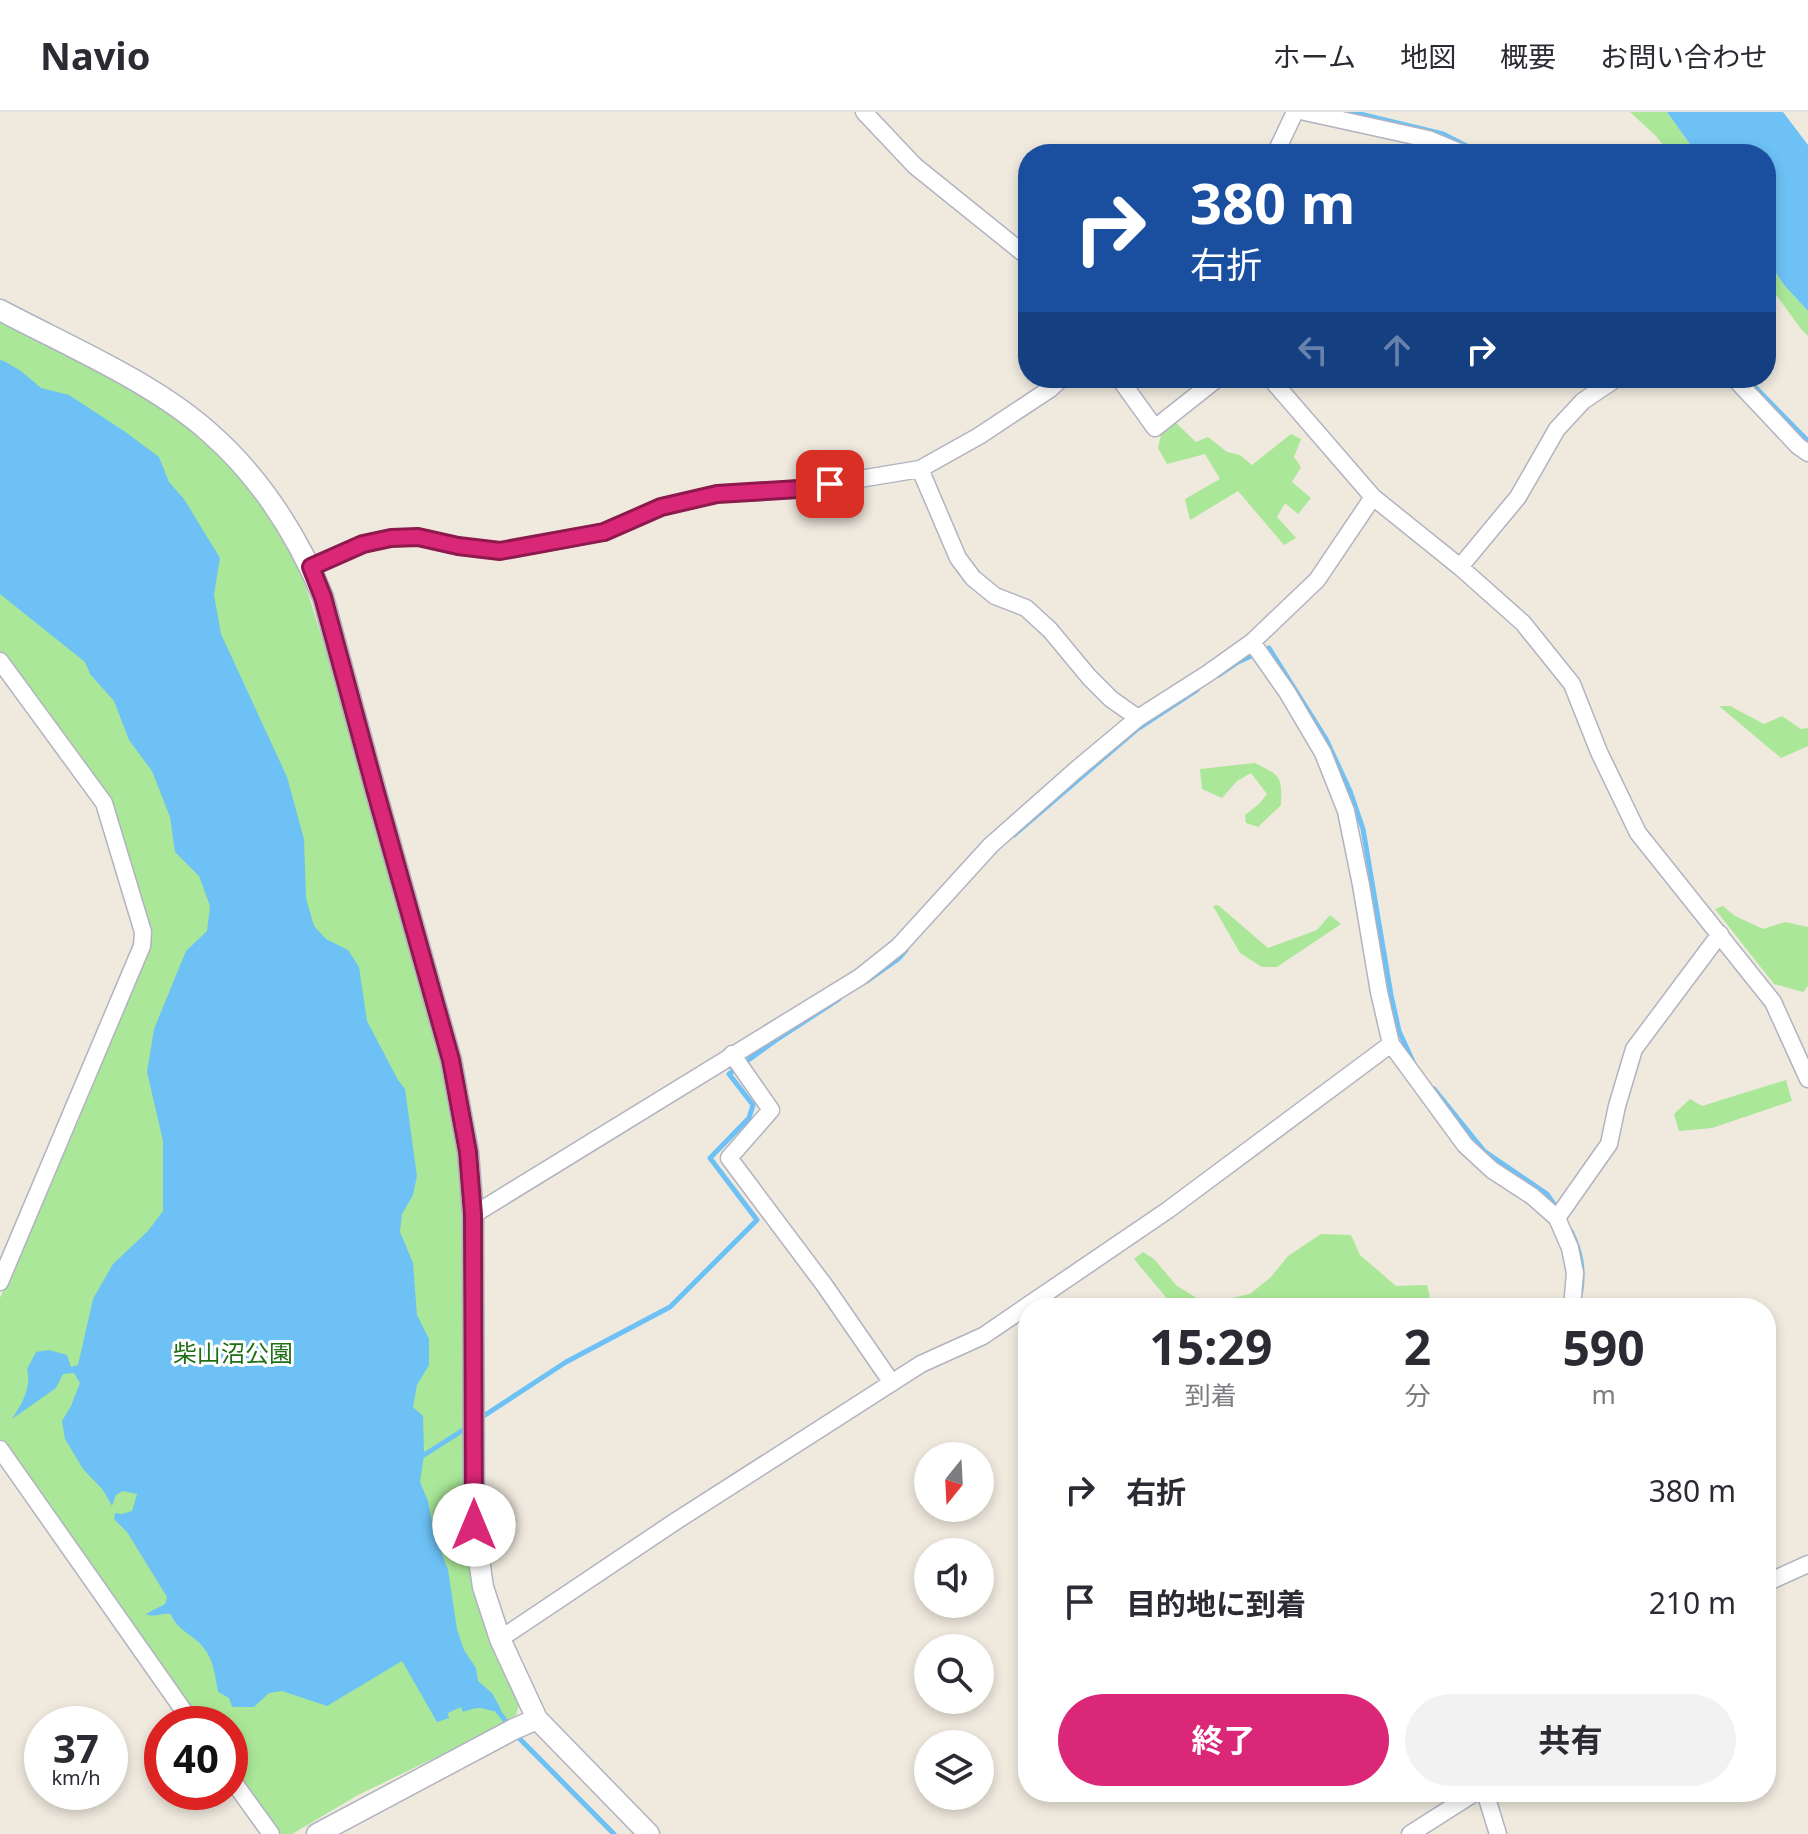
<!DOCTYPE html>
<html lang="ja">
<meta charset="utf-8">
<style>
body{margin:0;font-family:"Noto Sans","Noto Sans JP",sans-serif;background:#f2f2f3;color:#2b2b33;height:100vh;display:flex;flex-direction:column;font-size:30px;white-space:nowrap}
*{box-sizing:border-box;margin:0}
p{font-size:26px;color:#7c7c81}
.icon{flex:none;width:44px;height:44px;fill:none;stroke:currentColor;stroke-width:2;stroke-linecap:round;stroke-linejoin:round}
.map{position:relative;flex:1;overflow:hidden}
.side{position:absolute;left:1018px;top:1186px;width:758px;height:504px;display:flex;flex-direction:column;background:#fff;border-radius:32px;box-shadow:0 4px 12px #0003}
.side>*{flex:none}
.hud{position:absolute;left:1018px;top:32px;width:758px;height:244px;border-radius:32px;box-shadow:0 4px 12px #0003;background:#1a4fa0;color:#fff;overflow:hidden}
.needle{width:52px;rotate:198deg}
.buttons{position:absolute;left:914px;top:1330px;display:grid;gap:16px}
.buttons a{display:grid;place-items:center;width:80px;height:80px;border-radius:50%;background:#fff;box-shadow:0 4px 12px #0003;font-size:40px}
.speed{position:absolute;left:24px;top:1594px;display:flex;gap:16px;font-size:40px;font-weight:700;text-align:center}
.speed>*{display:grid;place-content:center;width:104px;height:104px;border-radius:50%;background:#fff;box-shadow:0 4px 12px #0003;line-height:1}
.speed small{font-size:20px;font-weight:400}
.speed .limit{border:12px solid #d22;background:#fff;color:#111}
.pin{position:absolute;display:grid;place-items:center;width:68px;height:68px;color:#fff;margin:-34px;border-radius:16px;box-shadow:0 4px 12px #0006}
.me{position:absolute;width:88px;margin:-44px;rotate:0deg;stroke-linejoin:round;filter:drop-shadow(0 0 6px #0008)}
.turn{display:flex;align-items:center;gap:28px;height:168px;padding:0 40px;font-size:36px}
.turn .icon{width:104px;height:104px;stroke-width:2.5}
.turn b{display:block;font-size:56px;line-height:68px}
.lanes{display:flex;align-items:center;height:76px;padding:0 40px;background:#0003;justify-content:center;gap:40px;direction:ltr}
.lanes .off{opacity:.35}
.eta{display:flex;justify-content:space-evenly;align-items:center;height:136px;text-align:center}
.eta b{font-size:48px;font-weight:700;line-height:56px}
.primary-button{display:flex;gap:16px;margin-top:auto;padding:16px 40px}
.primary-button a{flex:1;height:92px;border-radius:48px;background:#db2777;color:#fff;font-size:32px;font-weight:700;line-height:92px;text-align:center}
.primary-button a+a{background:#f2f2f3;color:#2b2b33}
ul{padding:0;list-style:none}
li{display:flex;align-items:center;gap:24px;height:112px;padding:0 40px}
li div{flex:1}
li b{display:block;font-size:30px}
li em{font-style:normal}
header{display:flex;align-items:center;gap:48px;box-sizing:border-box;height:112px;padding:0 40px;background:#fff;border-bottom:2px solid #e1e1e2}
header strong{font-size:38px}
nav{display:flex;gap:44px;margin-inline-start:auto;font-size:28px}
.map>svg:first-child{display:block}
</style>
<header>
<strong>Navio</strong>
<nav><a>ホーム</a><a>地図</a><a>概要</a><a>お問い合わせ</a></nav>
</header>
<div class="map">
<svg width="1808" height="1722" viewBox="0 0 1808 1722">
<rect width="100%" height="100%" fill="#efe9de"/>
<path fill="#aae798" d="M1630,0h37l30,42h-27l-14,-18z
M1766,146l18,27 24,26v25l-7,-7 -35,-48z
M0,207l144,76 61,46 33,31 26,33 36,63 39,124 117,420 6,72 4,313 54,204 -4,14 -67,36 -91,44 -66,39h-15l-47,-67v-43h-30l-200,-281v-145l151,-363 -39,-126 -112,-158z
M1175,310l21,20 12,-5 19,15 13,3 12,10 39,-31 10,5 -7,18 7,10 -9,15 19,16 -13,16 -13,-11 -8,14 19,21 -12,7 -46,-54 -48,29 -5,-21 35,-20 -15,-25 -38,10 -9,-16 3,-13z
M1719,594h11l34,18 18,-8 19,13 7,-1v18l-27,12z
M1255,651c26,13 27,13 26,42l-23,22 -12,-4 -1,-8 14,-11 8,-10 -16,-21 -14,8 -15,17 -20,-9 -2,-20z
M1218,793l50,43 49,-18 13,-15 11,9 -64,43h-15l-22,-14 -27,-47z
M1723,794l12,10 28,13 22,-7 23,5v59l-5,6 -29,-8 -59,-75z
M1786,968l6,21 -80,27 -33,3 -5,-17 16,-15 12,7z
M1321,1122l30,1 9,20 36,31 31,-1 3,12 -15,11h-240l-41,-49 9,-7 11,7 23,27 23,14 18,1 32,-7 21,-17 17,-21z"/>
<path fill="#6dc1f5" d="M1667,0h116l25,33v166l-24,-26 -18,-27v-104h-69z
M0,248l4,1 17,10 20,17 28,7 55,36 35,26 10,25 15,17 36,59 -6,37 7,39 66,143 17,62 2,59 8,28 12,13 22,11 11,17 8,54 31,59 7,9 12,87 -4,19 -11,19 -2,18 13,31 4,52 12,24v26l-12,20 -4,22 10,9 1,39 -4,27 8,19 6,32 14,37 9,59 7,21 12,18 2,13 14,12 9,16c-8,5 -12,0 -21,-1 -5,0 -12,2 -17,4l-2,-5 -13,6 1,5 -12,4 -35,-61 -75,45 -45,-15 -13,2 -15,14h-22l-3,-9 -11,-6c-3,-16 -4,-32 -15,-45 -9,-12 -27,-17 -32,-33 -8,-1 -18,4 -25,0l19,-10 2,-7 -40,-65 -13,-13 1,-6 7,1 10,-3 5,-17 -14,-3 -7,4 -4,11 -9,-16 -20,-21 -18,-30 -3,-18 9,-15 9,-23 -6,-10 -11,1 -7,14 -44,31c10,-15 20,-32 15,-50l9,-17 13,-2 18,5 4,12 7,-2 15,-66 20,-35 35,-33 15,-20v-70l-16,-69 7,-43 32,-78 21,-20 3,-25 -11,-30 -24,-24 -5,-35 -18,-46 -23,-31 -15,-39 -24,-27 -5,-12 -85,-68z"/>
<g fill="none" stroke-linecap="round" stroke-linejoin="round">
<path stroke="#6dc1f5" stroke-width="5" d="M1352,0l91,22 39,20
M1746,266l62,63
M1219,563l19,-13 31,-14 57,91 24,52 13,38 28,166 8,36 16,35
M1014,723l122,-105 61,-40
M867,869l31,-22 8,-9
M1434,977l50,62 63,43 10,15
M1571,1119c10,21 13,37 10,60
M479,1307l87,-57 104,-55 87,-87 -47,-62 39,-40 4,-13 -24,-31 47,-34 63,-41
M424,1343l44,-28
M498,1599l12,16
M516,1623l98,99
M1494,1693l7,-13"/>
<g stroke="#b2b3c0" stroke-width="19">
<path id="minor" d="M864,0l51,54 113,91
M1305,0l123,27 36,15
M1275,42l20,-42
M1119,266l36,50 63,-50
M1270,266l103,119 87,70 63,56 49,61 27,68 39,81 135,169 35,77
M1734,266l64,68 10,7
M920,357l38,89 15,20 22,18 31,12 24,22 39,47 22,22 27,19
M311,455l52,-23 28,-6 27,-1 40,9 42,5 104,-19 57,-25 56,-13 82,-5 121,-20 59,-33 71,-47 12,-11
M1460,455l58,-70 39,-68 26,-28 34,-23
M1252,530l35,50 36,61 23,58 15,74 18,107 12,52 74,101 27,25 40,26 25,22 13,30 5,25 -3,35
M0,549l104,142 39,129 -1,14 -142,336
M732,942l39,56 -42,48 96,128 67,97
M473,1103l387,-238 39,-31 92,-101 86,-76 61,-51 69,-44 45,-32 65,-62 56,-83
M1557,1106l52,-74 8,-38 17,-57 86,-115
M0,1337l193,275
M1766,1471l42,-19
M500,1527l173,-116 248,-159 62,-28 185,-126 223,-166
M230,1665l41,57
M1485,1680l13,42
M1410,1722l66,-42"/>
</g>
<g stroke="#b2b3c0" stroke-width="23">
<path id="tertiary" d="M0,198c68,36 153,72 210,123 51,45 87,102 113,164l52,192 76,271 17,92 5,63 1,310 9,62 17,52 37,80 112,115
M317,1722l197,-105 23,-10"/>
</g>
<use href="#minor" stroke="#fff" stroke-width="16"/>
<use href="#tertiary" stroke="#fff" stroke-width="20"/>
</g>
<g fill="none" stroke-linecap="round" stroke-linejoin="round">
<g stroke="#8e194d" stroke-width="20">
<path id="route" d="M474,1413l-1,-310 -5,-63 -17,-92 -76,-271 -52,-192 -12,-30 52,-23 28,-6 27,-1 40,9 42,5 104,-19 57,-25 56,-13 82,-5 31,-5"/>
</g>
<use href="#route" stroke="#db2777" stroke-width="14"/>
</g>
<g text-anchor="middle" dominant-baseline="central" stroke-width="6" stroke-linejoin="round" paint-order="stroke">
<g font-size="24" fill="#1f6f17" stroke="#fff">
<text x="233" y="1240">柴山沼公園</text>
</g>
</g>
</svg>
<div class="buttons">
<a><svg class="needle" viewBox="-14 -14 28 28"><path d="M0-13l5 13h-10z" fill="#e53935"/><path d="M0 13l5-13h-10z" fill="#7c7c81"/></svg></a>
<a><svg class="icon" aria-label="sound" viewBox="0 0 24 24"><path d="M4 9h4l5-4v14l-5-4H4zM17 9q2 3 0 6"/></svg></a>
<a><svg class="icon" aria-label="search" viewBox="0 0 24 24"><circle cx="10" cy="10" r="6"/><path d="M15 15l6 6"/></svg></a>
<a><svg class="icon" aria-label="layers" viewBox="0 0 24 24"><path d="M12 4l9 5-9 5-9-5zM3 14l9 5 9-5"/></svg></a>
</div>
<div class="speed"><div>37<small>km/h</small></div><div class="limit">40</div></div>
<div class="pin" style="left:830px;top:372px;background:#d93025"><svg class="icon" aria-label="arrive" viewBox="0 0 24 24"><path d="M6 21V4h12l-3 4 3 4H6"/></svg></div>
<svg class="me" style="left:474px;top:1413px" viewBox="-20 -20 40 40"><circle r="19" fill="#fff"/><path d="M0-13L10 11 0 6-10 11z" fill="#db2777"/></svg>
<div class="hud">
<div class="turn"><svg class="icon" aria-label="right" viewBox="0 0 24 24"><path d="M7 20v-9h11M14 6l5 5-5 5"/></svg><div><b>380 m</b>右折</div></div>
<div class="lanes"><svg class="icon off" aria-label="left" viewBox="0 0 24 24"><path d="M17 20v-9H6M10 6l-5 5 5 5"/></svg><svg class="icon off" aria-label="ahead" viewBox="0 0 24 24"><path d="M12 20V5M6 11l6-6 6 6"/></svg><svg class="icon" aria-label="right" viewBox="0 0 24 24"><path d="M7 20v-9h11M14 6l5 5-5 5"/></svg></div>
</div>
<section class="side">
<div class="eta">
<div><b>15:29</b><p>到着</p></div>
<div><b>2</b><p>分</p></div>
<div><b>590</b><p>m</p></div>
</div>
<ul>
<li><svg class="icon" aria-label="right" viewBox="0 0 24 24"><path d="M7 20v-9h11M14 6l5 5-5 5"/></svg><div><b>右折</b></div><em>380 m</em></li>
<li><svg class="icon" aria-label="arrive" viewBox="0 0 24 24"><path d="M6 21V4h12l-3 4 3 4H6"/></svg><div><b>目的地に到着</b></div><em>210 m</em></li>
</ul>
<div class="primary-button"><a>終了</a><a>共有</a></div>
</section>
</div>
